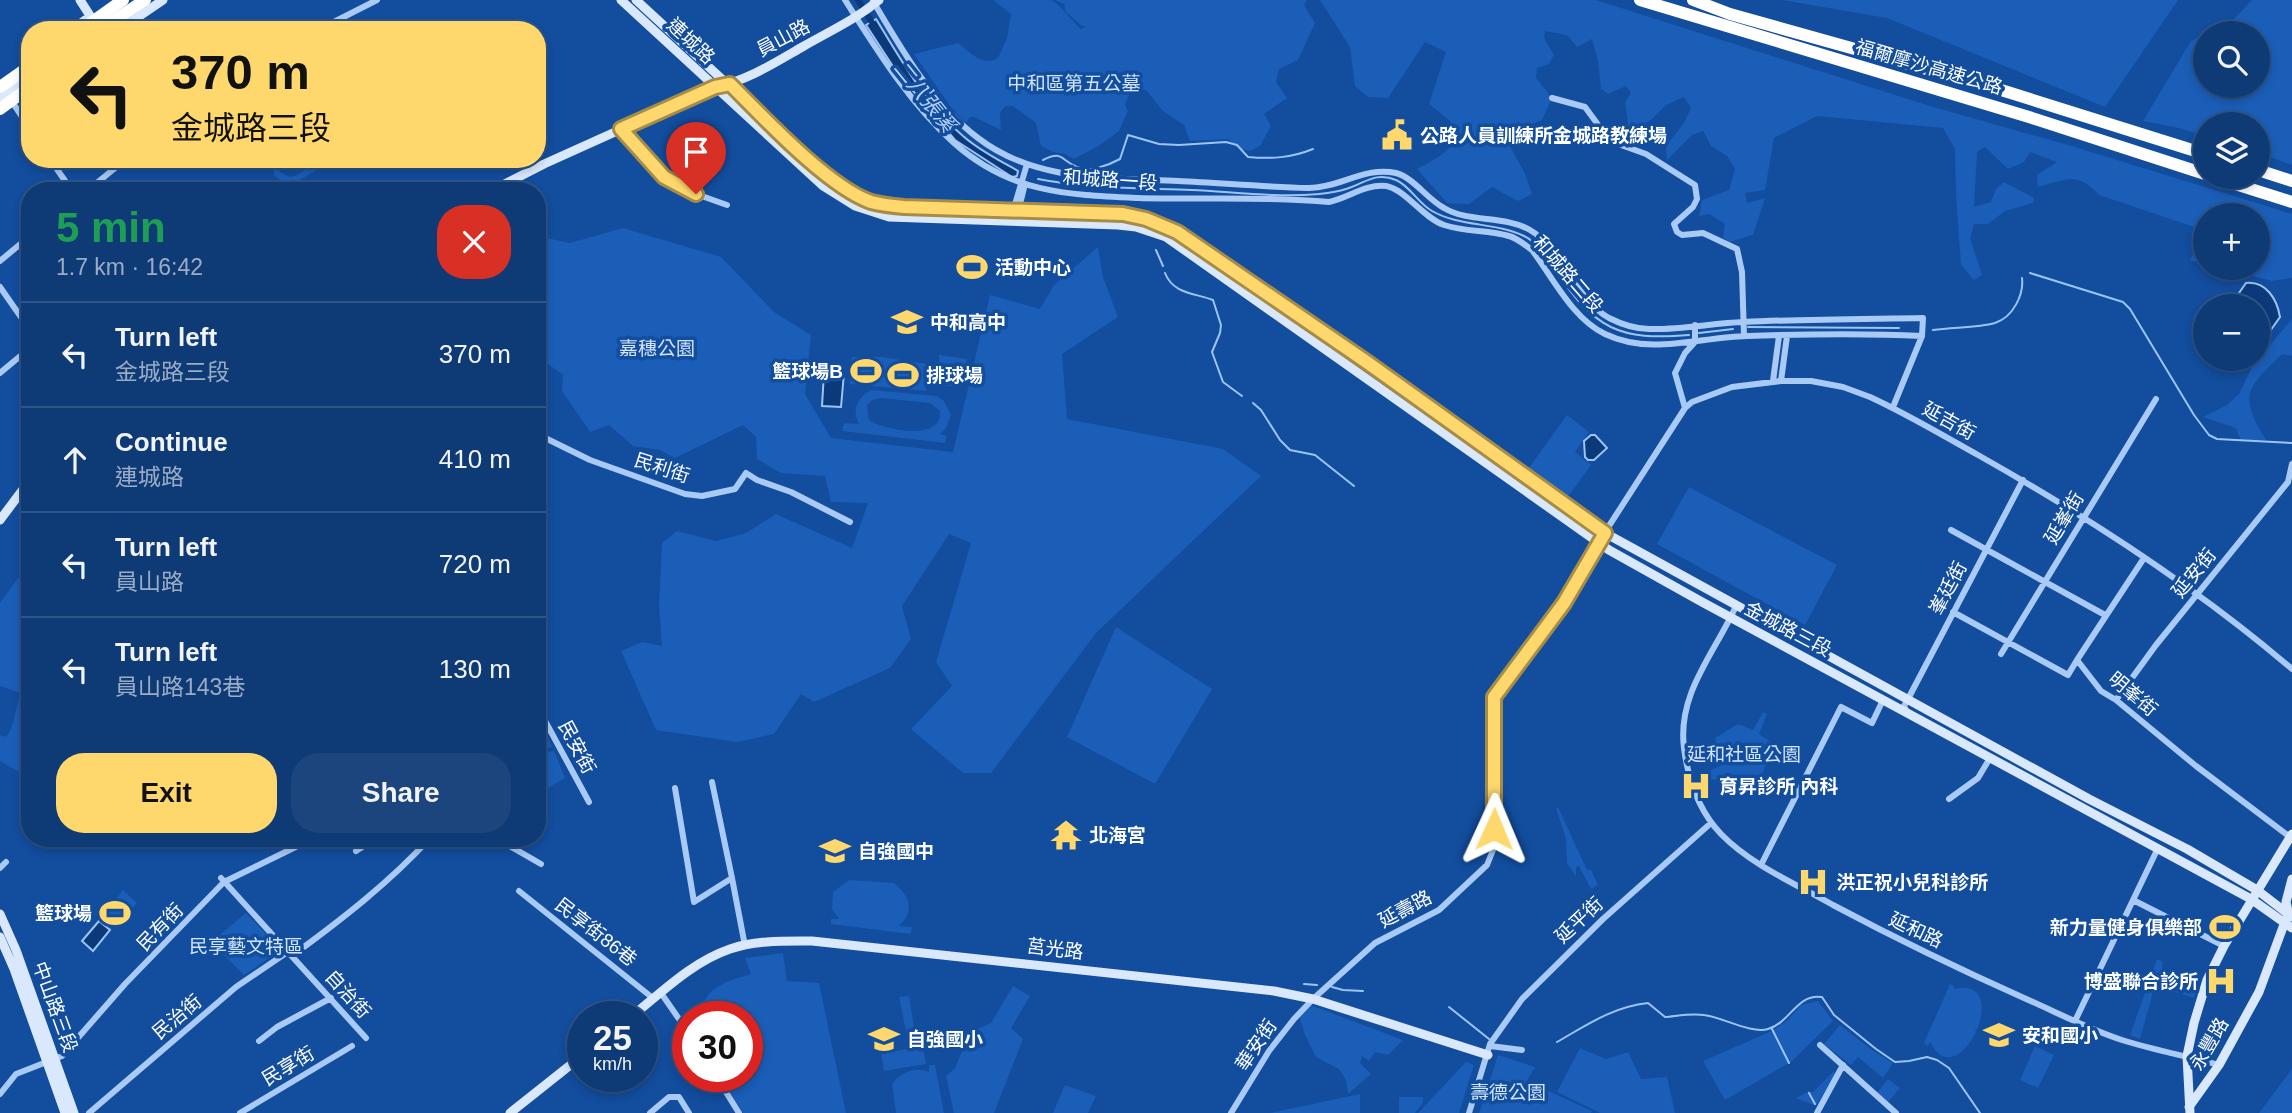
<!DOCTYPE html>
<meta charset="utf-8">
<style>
body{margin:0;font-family:Arial,"Noto Sans TC",sans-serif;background:#1c457e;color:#f1f3f6;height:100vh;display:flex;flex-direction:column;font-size:26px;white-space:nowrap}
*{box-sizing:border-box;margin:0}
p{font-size:23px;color:#9badc5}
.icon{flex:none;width:38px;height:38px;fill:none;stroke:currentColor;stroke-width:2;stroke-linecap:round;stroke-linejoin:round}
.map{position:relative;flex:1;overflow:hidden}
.drawer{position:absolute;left:21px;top:182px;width:525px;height:665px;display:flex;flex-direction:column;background:#0e3a76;border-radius:28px;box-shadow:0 4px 10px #0003,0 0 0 2px #2e5488}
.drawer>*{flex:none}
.hud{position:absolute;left:21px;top:21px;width:525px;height:147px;border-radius:28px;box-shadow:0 4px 10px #0003,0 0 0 2px #2e5488;background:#ffd86d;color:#111;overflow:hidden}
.controls{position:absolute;left:2193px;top:21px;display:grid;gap:14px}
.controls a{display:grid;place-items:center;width:77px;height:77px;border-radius:50%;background:#0e3a76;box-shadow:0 4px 10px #0003,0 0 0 2px #2e5488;font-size:35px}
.speed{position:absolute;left:567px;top:1001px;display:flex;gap:14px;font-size:35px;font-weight:700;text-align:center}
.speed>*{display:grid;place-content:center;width:91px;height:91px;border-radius:50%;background:#0e3a76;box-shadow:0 4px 10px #0003,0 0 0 2px #2e5488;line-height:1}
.speed small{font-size:18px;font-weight:400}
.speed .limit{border:10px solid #d22;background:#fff;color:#111}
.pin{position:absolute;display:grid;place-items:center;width:60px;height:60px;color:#fff;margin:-72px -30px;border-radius:50% 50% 50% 0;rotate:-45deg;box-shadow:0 0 7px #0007}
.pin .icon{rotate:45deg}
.me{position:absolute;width:77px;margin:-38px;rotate:1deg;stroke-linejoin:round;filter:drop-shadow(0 0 5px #0008)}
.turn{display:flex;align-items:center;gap:24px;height:147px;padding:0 35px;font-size:32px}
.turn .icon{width:91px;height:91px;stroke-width:2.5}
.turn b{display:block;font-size:49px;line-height:60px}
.round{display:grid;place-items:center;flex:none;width:74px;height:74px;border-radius:28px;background:#1c457e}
.summary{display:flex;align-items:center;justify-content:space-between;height:119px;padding:0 35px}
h1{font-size:42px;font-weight:700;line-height:52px;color:#1e9e55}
.action{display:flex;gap:14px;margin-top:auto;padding:14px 35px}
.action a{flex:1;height:80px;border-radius:28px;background:#ffd86d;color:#111;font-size:28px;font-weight:700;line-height:80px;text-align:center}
.action a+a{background:#1c457e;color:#f1f3f6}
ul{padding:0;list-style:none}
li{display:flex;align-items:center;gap:21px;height:105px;padding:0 35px;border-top:2px solid #2e5488}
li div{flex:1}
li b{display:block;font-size:26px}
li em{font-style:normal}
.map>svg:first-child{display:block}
</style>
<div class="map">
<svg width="2292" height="1113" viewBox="0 0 2292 1113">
<rect width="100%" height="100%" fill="#124d9e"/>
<path fill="#1a5eb8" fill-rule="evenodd" d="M993,0h58c12,6 19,20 30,29l6,-3h-5l-16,-14 -2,-8 -9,-4h252l-3,5 11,18 -17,37 -19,9 -3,13 11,16 -23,16 7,12 -11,20 -10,5 -12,-3 -10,-9 -38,2 -6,-16 -21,-14 -17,-21h-9l-8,5 -4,10 3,6 -9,20 -19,14 -26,14 -9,-5 -12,-2 -12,-6 -5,-23 -23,-17h-8l-5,7 1,17 -27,-13h-4l-4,6 -16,-17 -36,-52 44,-11c13,10 24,24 40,15l9,-20 4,-24z
M1320,0h276l334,106 145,41 217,67v64l-20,3 -52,-13h38v-53h-53v49l-15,-4 11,-21 -1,-10 -101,-34c-22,-24 -32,-16 -61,-8l-1,-12 20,-13 -27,-10 -6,10 -16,7 -23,-22 -8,5 -3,55 17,-5 5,-13 8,-7 30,16 -1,5 -28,8 -17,13h-14l-4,14 12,37 -8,5 -13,-15 -5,-70 -1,-46 -12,-21 -126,-12 -43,22 -9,52 -20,3 2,10 18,-5 -12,37 -24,7 -6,-5 2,-13 -16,-10 -10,2 3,-16 27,-10 6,-21 -8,-13 -16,-10 -8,-15 -11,4 -25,25 -1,-14 18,-23 7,-15 -7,-11 -18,8 -15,15 -22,12 -4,-30 6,-9 -5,-7 -18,8 -7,-5 -3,-29 -6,-21 -15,8 -10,-12 -22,-4 -1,7 10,17 -5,9 -12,4 -1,10 16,20 -10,22 -38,15 21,39 7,20 -14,7 -26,-14 -23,17 -22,-1 -30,-34c17,-9 30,-15 41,-33l-8,-15 -21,-17 17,-52 -21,-10 -37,56 -20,-1 -13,-11 -5,-39z
M1782,0h396l-73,107 -218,-89z
M2252,0h40v165l-34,-12v-29h-53v12l-26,-8 -36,-7 48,-80 14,-7v52h53v-53h-52l27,-13z
M273,159h7l-1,12 11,6 5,-1 27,-17h13l-54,32 -3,-5 6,-3 -10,-8z
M623,228l98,29 53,55 37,23 -6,59 26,44 122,14 37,-157 50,14 14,-24 44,-38 5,30 15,40 -56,37 5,65 156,30 38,27 -165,157 -105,140h-28l-52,-44 41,-43 -16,-24 35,-119 -22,-9 -47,72 9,33 -21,29 -76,34 -13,-8 -27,40 -37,8 -81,-12 -35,-79 21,-9 20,4 -3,-40 3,-63 15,-12 39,10 30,-8 30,-19 76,34 16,-45 -37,-1 -6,-26 -44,-3 -24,-14 -1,-22 -13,-12 -68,33 -15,-8 -27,-4 -24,-21 -19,7 -28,-41 1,-16 -26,-19v-120l33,7z
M2292,319v37l-10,-2c-35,34 -44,41 -16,86l-25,1 -5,-13 -33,-11 24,-12 12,-11 15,-31z
M939,355l28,4 -7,28 -21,-2z
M852,357h30l45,7 -1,27 -76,-7z
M871,390l66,6 7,5 7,14 -5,13 -6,6 7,2 -2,7 -103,-12 2,-8 15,1c-8,-14 -1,-27 12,-34zM881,398l49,5 10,8c3,31 -56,19 -71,9l-2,-15 6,-5z
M1567,415l22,17 -14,20 16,13 -24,33 -39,-29z
M1689,487l148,78 -32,60 -148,-81z
M24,570l6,2v204l-6,-1 -24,-14v-26l6,2c9,-11 9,-29 15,-44l-21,-7v-83z
M1116,627l96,62 -57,95 -88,-47z
M1763,712l4,2 -8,20 16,11 -20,45 -28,-11 -28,1 -1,-4 22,-10 -5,-28 23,-14 15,6z
M537,716h1l14,31 -15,2z
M554,751l11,27 -21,12 -7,-4v-33z
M1558,807l29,63h4l7,15 -7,4 -12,-23 -3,1v10l-9,-14 -1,-24 -10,-31z
M849,880l45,3c16,13 21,28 5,43l13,1 -1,7 -80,-10v-5h8l-7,-10 1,-17z
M123,890l14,13 -5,6 -2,-2 -19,22 -11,-9z
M246,913l35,37 -37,25 -33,-33z
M783,953l4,28 32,2 27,130h-103l-23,-37h27v-59h-50c11,-31 24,-34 54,-43l-6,-16z
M2157,959l6,3 -1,7 38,14 -6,15 -39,-13 -15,54 -10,-4z
M1950,984l4,2v3c62,-15 5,111 -24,53l-2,4 -4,-3z
M1013,986l17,10 -19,32 12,11 -29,74h-40l-8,-37 9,-8 9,-22 9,-15 18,-8z
M909,996l6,38 -8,2 -8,-39z
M1818,1001l15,20 -42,41 -66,38 -22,-39 69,-30 16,-11 13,-15z
M1310,1005l93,35 -15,15 -13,-3 -6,9 -7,-5 -2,7 11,11 -23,20 -2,-14 -7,-11 -23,-12 -11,-22 -6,-20z
M1840,1025l32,25 21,13 -10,15 -25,-21 -7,8 -27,-21z
M923,1046l3,18 -42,7 -3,-17z
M2035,1046l19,9 -16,33 -18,-8z
M1580,1048l26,11 22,-7 13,27 26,-2 8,36h-75l-43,-21z
M1498,1055l37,12 -8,14 65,30 -1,2h-112z
M1466,1062l8,3 -15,48h-41z
M929,1065h6l9,48h-48l-4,-29c9,-12 23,-18 37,-12z
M2292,1069v44h-33z
M1833,1072l3,1 -20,33 -20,-8 13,-7 4,1z
M1888,1079l12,9 -12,14 -11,-9z
M1065,1085l31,11 -8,17h-35z
M1360,1094v19h-90z
M1399,1097h24v6l-8,10h-16z"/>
<path fill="#0b397a" stroke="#9bc4f7" stroke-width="2" d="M876,19c26,42 49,85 87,117 17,15 36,24 55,35l-1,5 -5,1 -57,-37 -59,-69 -30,-46z
M2246,283c20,-2 31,16 34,34l-22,31v-42h-28z
M824,373h20l-3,34 -19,-1z
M1591,435h4l12,13 -13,12h-6l-3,-3 -1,-16z
M99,921l11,9 -17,21 -11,-10z"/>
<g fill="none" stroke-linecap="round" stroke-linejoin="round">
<path stroke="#9bc4f7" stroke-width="2" d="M1043,160c20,-10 17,0 34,7 12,6 32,-2 43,-8l8,-24 31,9 20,1 47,-3 11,3 11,12c23,2 43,1 65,-8
M1038,179c51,10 102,9 154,11 42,2 85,8 127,4 9,-1 18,-2 27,-5 18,-5 29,-18 50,-9 14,6 22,23 36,31 28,16 63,11 92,25 14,7 24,23 32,35 39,58 63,70 133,64
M1156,250l7,16
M1165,273c8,21 30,20 48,27l8,25 -1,8 -8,19 11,30 19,14
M2030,273l93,29 7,7 64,106 15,20 8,4 75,4
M1748,327l151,1
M1933,330c20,-3 44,-2 62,-7 18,-6 29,-28 27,-45
M1699,333l34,-4
M1253,403l8,7 19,30 10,10 25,5 39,31
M1304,984l13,1
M1332,987l11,3 20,1
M1449,1007l40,32
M1772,1029l17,34
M1557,1042c30,-17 55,-35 91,-39l17,14c12,-1 26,-4 39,-2 18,2 47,19 64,14 22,-6 29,-36 54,-32l12,18 42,34 19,13 14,-1 18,-4 10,3 12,8 31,45
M1809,1093l6,11"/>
<path stroke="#0b397a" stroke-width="6" d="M858,0l13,21"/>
<path stroke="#a9caf4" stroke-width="6" d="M845,0c32,50 65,104 109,143 56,50 113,52 184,55 63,2 128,-2 191,4 20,-4 35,-18 57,-16 19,3 37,32 58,39 21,7 44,5 65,11 8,2 16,9 23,14 21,28 41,69 73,84 46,22 94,3 142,2 58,-2 117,-3 175,0
M873,1c29,49 59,102 105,137 57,44 131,40 200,43 44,2 87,6 131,7 30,0 56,-22 87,-15 18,5 31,26 48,35 25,15 60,7 86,22 30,17 45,69 79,88 12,6 27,11 40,11 32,1 64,-6 95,-7 60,-3 120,-3 179,-4l-1,18 -29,71
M318,30l59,-30
M1552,98l33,9 25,34 36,13 49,31 2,14 -4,8 -19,17 3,8 5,3 21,-2 34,16 5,23 2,64
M11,100l19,29
M621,129l43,48 32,17 31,11
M50,159l22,32
M87,191l39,-32
M1018,212l6,-24 -2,-4
M1014,220l-1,-9 14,-47
M0,261l30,-25
M0,287l30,43
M0,373l30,-25
M1773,381l6,-45
M1781,381l6,-45
M1685,408l-10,-35 10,-20 10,-11v-17
M537,434l53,26 95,34 17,2 33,-7 11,-16 11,7 34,12 59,30
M1951,530l154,85
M1736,606c-21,47 -59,87 -52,142 4,31 15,63 37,86 30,31 75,50 112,71 62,33 126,64 191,93 32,14 64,31 98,42 31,10 65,16 97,25
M1953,612l115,63 9,-15 24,31 15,9 80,66 94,71
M2001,654l155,-255
M2077,660l67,-102
M2116,700l40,-55 132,-163 4,-18
M537,706l52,96
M1907,712l-3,-6 4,-7 115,-219
M675,788l19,114 38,-24 -20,-96
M1949,799l29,-21 12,-20
M496,838l45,26
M356,851l20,-13
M1761,865l80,-158 31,16 11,-23
M0,868l6,-6
M221,878l145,160
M732,878l13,68
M519,891l135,108
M2133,900l91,46
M293,955c48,-35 97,-73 137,-117
M661,993l27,39
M2075,1021l83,-173
M259,1041l18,-14 54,-29
M1820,1045l76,68
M1490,1046l32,4
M716,1076l23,37
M0,1094l16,-20 46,-18 63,-72 99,-102 90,-44
M89,1113l147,-126 53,-36
M240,1113l112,-67
M650,1113l19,-16h10l10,16
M1231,1113l38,-62 25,-32 19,-20 62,-56 64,-33 48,-45 6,-15 2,-42v-111l69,-94 34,-60 87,-135 7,-6 40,-15 49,-6h30l32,6 27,10c37,17 72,38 108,58 110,62 218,132 314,214
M1469,1113l21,-69 32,-45 81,-80 108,-96
M1817,1113l26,-48"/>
<path stroke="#d9e8fd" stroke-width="9" d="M80,0l16,25
M621,0l202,186 32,20 34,11 229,8 18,2 30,10 443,313 93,52 549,297 41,29
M636,0l176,162c28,25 54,41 92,45l219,7 23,5 31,13 191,131 237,170 484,266 98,50 70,41 35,27
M72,30l13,-10
M119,30l44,-30
M0,97l30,-21
M491,191l53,-27 171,-77c32,-6 61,-25 89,-41 26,-15 51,-26 75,-46
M0,520l30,-40
M0,914l16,36 58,163
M2289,915l-3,-13 6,-23
M0,937l14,32 51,144
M631,1017c31,-25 61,-55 99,-68 25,-9 56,-8 82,-8l462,50 39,8 175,56
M2189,1107l30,-42 40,-73 27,-73
M510,1113l73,-58
M2190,1113l-3,-57 7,-33 13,-43 17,-34 68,-112"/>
<path stroke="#fff" stroke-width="12" d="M1640,0l389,117 176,57
M1693,0l37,14 268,75 207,65
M100,30l45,-30
M2258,170l34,11
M2213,177l79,25"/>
<path stroke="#fff" stroke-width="12" d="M81,30l42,-30
M0,87l30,-21
M0,109l30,-22"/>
</g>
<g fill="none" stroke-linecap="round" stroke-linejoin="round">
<g stroke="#a68c47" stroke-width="18">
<path id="route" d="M696,194l-32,-17 -43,-48 94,-42 15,-3c34,34 98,103 141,118 11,3 22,4 33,5l219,7 23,5 31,13 191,131 237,170 -41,70 -70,94v132"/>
</g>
<use href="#route" stroke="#ffd86d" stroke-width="12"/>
</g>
<defs>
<g id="civic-bare" transform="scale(2.415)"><path d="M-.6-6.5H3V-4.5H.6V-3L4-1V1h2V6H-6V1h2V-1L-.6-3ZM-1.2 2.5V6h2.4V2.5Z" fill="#ffd86d" stroke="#124d9e" stroke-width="2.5" paint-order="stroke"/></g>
<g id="stadium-bare" transform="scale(2.415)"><path d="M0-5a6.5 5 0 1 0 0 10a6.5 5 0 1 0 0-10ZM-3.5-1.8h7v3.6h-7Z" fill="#ffd86d" stroke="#124d9e" stroke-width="2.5" paint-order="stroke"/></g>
<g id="school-bare" transform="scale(2.415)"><path d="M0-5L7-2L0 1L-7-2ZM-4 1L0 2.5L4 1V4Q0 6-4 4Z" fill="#ffd86d" stroke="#124d9e" stroke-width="2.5" paint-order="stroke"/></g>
<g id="hospital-bare" transform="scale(2.415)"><path d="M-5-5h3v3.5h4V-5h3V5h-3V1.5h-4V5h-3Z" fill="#ffd86d" stroke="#124d9e" stroke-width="2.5" paint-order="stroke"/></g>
<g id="temple-bare" transform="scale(2.415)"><path d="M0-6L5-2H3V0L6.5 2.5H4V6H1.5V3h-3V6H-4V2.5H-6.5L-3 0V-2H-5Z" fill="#ffd86d" stroke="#124d9e" stroke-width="2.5" paint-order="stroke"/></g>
</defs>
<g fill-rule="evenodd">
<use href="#civic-bare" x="1397" y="135"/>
<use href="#stadium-bare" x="972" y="267"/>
<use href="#school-bare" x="907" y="322"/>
<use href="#stadium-bare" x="866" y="371"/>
<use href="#stadium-bare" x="903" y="375"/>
<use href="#hospital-bare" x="1696" y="786"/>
<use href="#temple-bare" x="1066" y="835"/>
<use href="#school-bare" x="835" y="851"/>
<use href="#hospital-bare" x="1813" y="882"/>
<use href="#stadium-bare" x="115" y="913"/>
<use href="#stadium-bare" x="2225" y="927"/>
<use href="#hospital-bare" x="2221" y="981"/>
<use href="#school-bare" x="1999" y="1035"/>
<use href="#school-bare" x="884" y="1039"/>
</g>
<g text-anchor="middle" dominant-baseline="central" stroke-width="7" stroke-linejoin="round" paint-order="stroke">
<g font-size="19" fill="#fff" stroke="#124d9e">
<text transform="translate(783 38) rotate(-28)">員山路</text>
<text transform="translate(691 41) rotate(43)">連城路</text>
<text transform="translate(1929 67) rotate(16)">福爾摩沙高速公路</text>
<text transform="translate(1110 180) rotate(4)">和城路一段</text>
<text transform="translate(1568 274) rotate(49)">和城路二段</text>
<text transform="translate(1949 421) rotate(29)">延吉街</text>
<text transform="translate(662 468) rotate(18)">民利街</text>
<text transform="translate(2064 518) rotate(-59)">延峯街</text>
<text transform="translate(2194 573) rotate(-51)">延安街</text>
<text transform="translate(1948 588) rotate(-62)">峯廷街</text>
<text transform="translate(1788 629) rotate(28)">金城路三段</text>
<text transform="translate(2133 694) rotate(40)">明峯街</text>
<text transform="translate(577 747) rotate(62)">民安街</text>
<text transform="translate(1405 909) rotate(-28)">延壽路</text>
<text transform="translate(1579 920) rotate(-43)">延平街</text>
<text transform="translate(160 927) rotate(-46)">民有街</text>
<text transform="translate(1916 930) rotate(25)">延和路</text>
<text transform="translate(596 932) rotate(38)">民享街86巷</text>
<text transform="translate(1055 949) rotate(7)">莒光路</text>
<text transform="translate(348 994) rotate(48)">自治街</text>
<text transform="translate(55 1007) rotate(70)">中山路三段</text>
<text transform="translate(177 1017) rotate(-40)">民治街</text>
<text transform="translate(2209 1044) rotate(-60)">永豐路</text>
<text transform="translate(1256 1045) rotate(-56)">華安街</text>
<text transform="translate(288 1066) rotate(-31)">民享街</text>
</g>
<g font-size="19" fill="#d2e5fe" stroke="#124d9e">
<text x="1074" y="83">中和區第五公墓</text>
<text x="657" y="348">嘉穗公園</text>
<text x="1744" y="754">延和社區公園</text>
<text x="246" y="946">民享藝文特區</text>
<text x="1508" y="1092">壽德公園</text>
</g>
<g font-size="19" font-weight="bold" fill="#fff" stroke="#124d9e" text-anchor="start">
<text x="1420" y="135">公路人員訓練所金城路教練場</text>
<text x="995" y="267">活動中心</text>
<text x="930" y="322">中和高中</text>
<text x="843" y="371" text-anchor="end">籃球場B</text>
<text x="926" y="375">排球場</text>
<text x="1719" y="786">育昇診所 內科</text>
<text x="1089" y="835">北海宮</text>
<text x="858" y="851">自強國中</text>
<text x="1836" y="882">洪正祝小兒科診所</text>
<text x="92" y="913" text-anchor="end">籃球場</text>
<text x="2202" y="927" text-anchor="end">新力量健身俱樂部</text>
<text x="2198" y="981" text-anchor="end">博盛聯合診所</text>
<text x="2022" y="1035">安和國小</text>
<text x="907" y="1039">自強國小</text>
</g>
<g font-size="21" font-style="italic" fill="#b6d4fb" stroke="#124d9e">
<text transform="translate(925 96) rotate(51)">二八張溪</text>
</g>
</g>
</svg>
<div class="controls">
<a><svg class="icon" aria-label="search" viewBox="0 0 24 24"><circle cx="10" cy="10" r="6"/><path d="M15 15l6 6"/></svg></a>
<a><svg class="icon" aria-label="layers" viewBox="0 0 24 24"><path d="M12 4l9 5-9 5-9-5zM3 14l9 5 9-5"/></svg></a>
<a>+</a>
<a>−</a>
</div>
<div class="speed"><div>25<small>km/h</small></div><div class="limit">30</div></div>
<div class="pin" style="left:696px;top:194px;background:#d93025"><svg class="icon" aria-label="arrive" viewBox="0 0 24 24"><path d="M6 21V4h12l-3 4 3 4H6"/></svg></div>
<svg class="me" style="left:1494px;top:829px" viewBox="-20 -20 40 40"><path d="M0-17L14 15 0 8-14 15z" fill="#ffd86d" stroke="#fff" stroke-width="4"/></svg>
<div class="hud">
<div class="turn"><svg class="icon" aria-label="left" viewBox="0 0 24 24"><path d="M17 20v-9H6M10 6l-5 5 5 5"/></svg><div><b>370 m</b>金城路三段</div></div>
</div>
<section class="drawer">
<div class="summary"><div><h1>5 min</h1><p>1.7 km · 16:42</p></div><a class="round" style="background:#d93025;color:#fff"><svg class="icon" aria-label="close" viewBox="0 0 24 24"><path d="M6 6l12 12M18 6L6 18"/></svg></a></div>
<ul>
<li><svg class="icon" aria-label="left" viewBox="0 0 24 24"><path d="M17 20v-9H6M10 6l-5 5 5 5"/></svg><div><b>Turn left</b><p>金城路三段</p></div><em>370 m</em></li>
<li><svg class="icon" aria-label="ahead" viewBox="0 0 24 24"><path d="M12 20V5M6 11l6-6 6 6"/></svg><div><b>Continue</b><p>連城路</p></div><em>410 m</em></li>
<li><svg class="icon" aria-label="left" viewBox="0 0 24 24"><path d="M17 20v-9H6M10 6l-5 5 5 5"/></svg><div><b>Turn left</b><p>員山路</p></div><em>720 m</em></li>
<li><svg class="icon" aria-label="left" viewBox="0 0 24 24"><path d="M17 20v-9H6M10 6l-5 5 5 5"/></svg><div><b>Turn left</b><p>員山路143巷</p></div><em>130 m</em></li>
</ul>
<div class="action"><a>Exit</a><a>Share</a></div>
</section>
</div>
